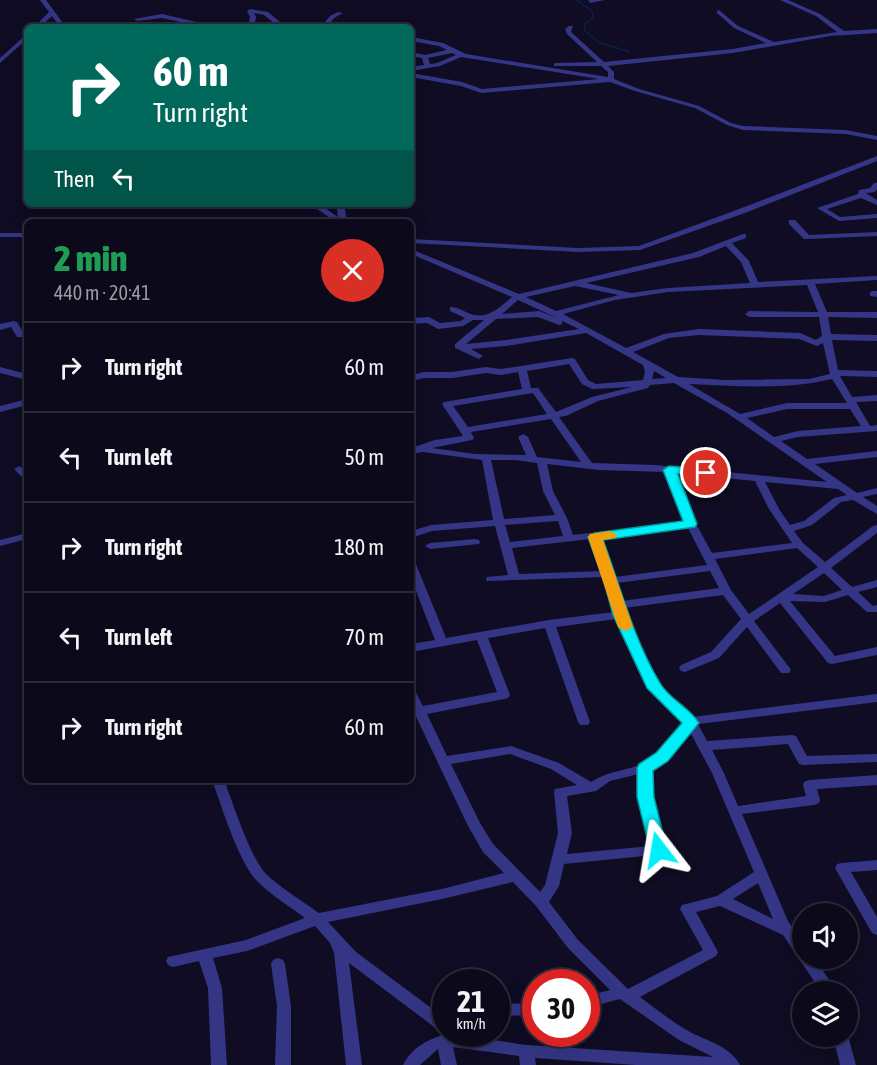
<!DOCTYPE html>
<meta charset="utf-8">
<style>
body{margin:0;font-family:"Asap Condensed",sans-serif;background:#141223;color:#f1f3f6;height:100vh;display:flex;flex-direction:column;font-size:22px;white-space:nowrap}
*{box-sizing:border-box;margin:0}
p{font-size:20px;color:#9a9aa2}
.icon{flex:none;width:33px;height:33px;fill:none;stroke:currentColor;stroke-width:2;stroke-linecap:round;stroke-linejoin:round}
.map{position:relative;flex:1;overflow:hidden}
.panel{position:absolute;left:24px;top:219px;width:390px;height:564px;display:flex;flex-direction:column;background:#0b091a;border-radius:9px;box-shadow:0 6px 24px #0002,0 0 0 2px #2b2a39}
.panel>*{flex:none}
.guide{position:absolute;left:24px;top:24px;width:390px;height:183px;border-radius:9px;box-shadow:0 6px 24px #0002,0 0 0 2px #2b2a39;background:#00695c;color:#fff;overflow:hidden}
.fabs{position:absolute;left:792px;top:903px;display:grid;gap:12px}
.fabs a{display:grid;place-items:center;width:66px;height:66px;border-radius:50%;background:#0b091a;box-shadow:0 6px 24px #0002,0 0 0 2px #2b2a39;font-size:30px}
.speed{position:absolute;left:432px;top:969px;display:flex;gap:12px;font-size:30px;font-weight:700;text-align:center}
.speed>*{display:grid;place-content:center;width:78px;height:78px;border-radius:50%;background:#0b091a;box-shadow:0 6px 24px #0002,0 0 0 2px #2b2a39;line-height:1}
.speed small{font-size:15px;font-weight:400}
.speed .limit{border:9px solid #d22;background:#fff;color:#111}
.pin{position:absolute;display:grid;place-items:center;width:51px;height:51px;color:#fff;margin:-26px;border:3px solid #fff;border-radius:50%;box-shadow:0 2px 6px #0007}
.me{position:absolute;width:66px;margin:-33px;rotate:346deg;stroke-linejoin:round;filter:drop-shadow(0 0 4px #0008)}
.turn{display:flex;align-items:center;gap:21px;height:126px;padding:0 30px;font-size:27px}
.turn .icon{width:78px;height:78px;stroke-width:2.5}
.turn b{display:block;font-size:42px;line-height:51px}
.then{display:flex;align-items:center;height:57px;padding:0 30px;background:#0003;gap:12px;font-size:22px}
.round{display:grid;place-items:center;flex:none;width:63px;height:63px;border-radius:32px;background:#141223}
.head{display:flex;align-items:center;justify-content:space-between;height:102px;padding:0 30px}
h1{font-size:36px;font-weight:800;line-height:45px;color:#1e9e55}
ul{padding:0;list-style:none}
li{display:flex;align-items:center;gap:18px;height:90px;padding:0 30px;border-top:2px solid #2b2a39}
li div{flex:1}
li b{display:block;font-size:22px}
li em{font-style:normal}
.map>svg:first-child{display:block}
</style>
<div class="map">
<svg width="877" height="1065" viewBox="0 0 877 1065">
<rect width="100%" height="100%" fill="#0f0c23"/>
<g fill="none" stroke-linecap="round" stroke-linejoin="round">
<path stroke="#082346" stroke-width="1.5" d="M577,0l15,11 1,6 -8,7 -1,6 14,12 32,10"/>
<path fill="#343685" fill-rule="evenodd" d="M40,0h6l20,27h-6l-8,-11 -12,11h-6l15,-15z
M588,0h17l-15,3z
M780,0h8l32,14 24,17 33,-2v4l-47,3 -97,17 -125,13 6,6v7l25,10 60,17 32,17 12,3 103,4 31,6v4l-31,-6 -103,-4 -16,-5 -32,-17 -60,-17 -25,-9 -129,11 -20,-7 -50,-9v-4l51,9 20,7 117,-10 -138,-22 -21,9 -29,5v-4l13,-2 -2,-7 -11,-2v-4l14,3 22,-5 -8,-4 -28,-5v-4l32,6 23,11 142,23v-5l-7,-6h-47v-2l2,-1 41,-1 -30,-28 -2,-5 4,-3h4l-2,6 33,30 129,-13 33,-6 -32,-15 -17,-15v-2l2,-1 19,16 36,16 63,-10 -21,-16zM452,53l4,2 -19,8 -7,1 -2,-6z
M250,9l18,3 18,15h-7l-15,-12 -10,-2 2,4 -2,10h-6l2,-10 -3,-6z
M338,12l5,1 -9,5 -7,9h-6l9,-11z
M162,14l39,9 3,4 -42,-9 -25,3 -3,-2z
M27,34v5l-27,24v-5z
M877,156v5l-132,52 -105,37 -62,2 -167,-9v-4l167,9 61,-2 100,-37z
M874,183h3v6l-2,3 -9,1 11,7v5l-16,-7 -34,11 13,8 37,-3v4l-38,3 -22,-13 41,-14 1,-4 11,-2z
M310,204h9l19,13 -2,-13h8l3,18h-11z
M789,220h6l14,15 68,-3v4l-70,3h-3l-15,-15z
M0,233h27v4h-27z
M743,234h3v4l-14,5 17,18 9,21 119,-6v4l-62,4 12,28h50v6l-49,-1 3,17 46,1v6l-45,-1 6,30 39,1v6l-37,-1 12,21 25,-2v6l-21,1 14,24 7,-1v6l-79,6 -17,4 26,18 70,-8v6l-62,7 42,29 20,-5v6l-14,3 14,9v8l-24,-14 -12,2 -29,23 -18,6 9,12 22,19 48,-36 4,-1v8l-46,35 21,19 25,-7v7l-19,5 15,14 4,-1v7h-10l-19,-17 -23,7 -35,-1 45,55 42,-9v8l-45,9 -4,-1 -48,-60 -26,18 35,46 2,3 -2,3h-8l-34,-46 -28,31 -34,14 -4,-1 -2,-3 2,-3 30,-13 30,-33 -18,-24 -99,13 35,78 33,31 185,-23v8l-179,22 9,17 85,-6 4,1 11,20 70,-2v8l-74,3 -4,-1 -11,-20 -76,6 12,23 14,33 68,-10 -3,-11 1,-3 5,-2 68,-5v10l-60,4 3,11 -1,3 -5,2 -72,9 46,107 14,21v16h12l16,23 4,11h-14l-2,-5 -35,-52 -63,-29 -24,6 22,40 -2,4 -76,41c16,12 32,25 50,35 17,9 40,14 50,33h-104l-101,-7 1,7h-16l-1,-9 -66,-9 4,18h-16l-3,-16 -18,16h-17c9,-18 26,-26 43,-31l-5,-2 -92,-69 13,102h-16l-12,-112 -4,-10 -15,-17 -68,25 -34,7 9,30 5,77h-16l-3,-77 -9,-27 -26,6 -5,-2 -2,-4 2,-4 78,-17 59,-22c-14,-11 -36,-24 -48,-37 -19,-20 -35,-74 -45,-101h12c10,25 25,75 42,94 12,12 38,28 53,39l123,-24 62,-16 -21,-21 -16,-28 -56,-118v-16l4,1 8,15 74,-14 -20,-52 -66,12v-8l24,-4 -24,-62v-17l5,3 30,74 103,-18 65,-8 -10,-35 -117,4 -1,-2 1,-2 21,-2 -13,-49 -63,5 -21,7v-7l20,-6 62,-5 -11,-60 -59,-8 -12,2v-6l24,-8 28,-4 -21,-32 2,-2 78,-13 -4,-17 -17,3 -15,-2 -34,5h-28l-13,3v-6l13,-3h28l34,-5 15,2 71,-11 3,1 13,21 8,4 47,-4 2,-8 -2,-7 -57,-32 -80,13 -35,3 12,7 -4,3 -24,-11v-4l29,-24h-11l-10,6 -25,3 -11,-6 -16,1v-6l18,-1 11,6 21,-2 4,-3 -15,-7v-4c7,0 12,3 18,6 18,8 31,-5 44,-16l-101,-43v-5l108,45 174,-41zM726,246l15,16 9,21 -82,5 -37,5 -45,-10 113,-26zM807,285l11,27 -69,-1 -4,3 4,3h70l3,19 -6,4 -16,-7 -101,-4 -35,5 -38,14 -63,-34 52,-14 53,-8zM575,286l44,9 -63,16 -30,-14zM518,300l39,18 -18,-7 -37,3zM538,317l21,8 3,-1v-3l17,8 -73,11 -40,4 30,-25zM699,335l100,4 18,7 6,-3 7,31 -21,5 -84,1 -47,-3 -45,-25 36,-14zM569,364l13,20 10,5 40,-2 -40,10 -36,15 -18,-24h-7l-4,-17zM654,371l12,7 -14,1zM832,379l15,24h-60l-47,11 -51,-30c47,2 97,6 143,-5zM674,383l53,30 100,69 -172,-17 -63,-2 -33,-46 7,-1 32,-15 50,-13 2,-3zM533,393l14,21 -79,13 -15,-21zM787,409h63l11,17 -63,5 -24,6 -27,-19zM551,419l30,43 -44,-5 -9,-20 -5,-3 -5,3 8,18 -51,-1 -43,-6 40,-8 2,-2 -3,-6zM491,460h24l22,3 6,28 12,24 -51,4zM547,464l52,6 66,2 20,50 -112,13 -6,-17 -14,-27zM675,473l80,8 14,28 23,34 -80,10 -16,-29zM765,482l73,7 9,6 -13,3 -30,23 -14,4 -11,-16zM558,521l5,15 -53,6 -5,-17zM688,528l19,37 -92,12 -14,-39zM590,539l12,32 -83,3 -7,-26zM797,548l21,19 -69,47 -18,-24 -16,-31zM710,571l9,17 -97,13 -5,-18zM824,573l18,17 -18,6 -31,-2zM616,619l34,72 34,32c-13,15 -25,35 -44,42 -17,6 -34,7 -49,17l-32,-19 -48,-17 -64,10 -20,-42 77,-15 4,-1 2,-3 -22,-57 57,-10 33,94 2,3h8l2,-3 -34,-95zM690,732l22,41 42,99 -37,24 -35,9 -2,4 23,41 -75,39 -50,-49 -29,-38 10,-16 5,-22 100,-10 2,-4 -15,-53v-27l15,-10zM510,754l41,15 26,16 -22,4 -1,3 4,41 -13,52 -5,7 -47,-48 -13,-21 -29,-59zM639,774v23l12,49 -84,8 5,-21 -5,-37 29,-5 14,-10zM513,882l23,24 32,42 42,42 -24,6v12l34,-9 59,41 34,17 -187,-12 -52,-8 1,-3h-29v-15l-90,-67 -28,-30 114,-23zM758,883l15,36 -40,-20z
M873,291h4v6l-7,-1v-4z
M14,321l3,1 6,10 4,-1v6h-10l-6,-10 -11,3v-6z
M0,367l27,7v6l-27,-7z
M27,399v6l-27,7v-6z
M19,466l8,5v8l-4,-1 -9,-9z
M27,533v6l-27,7v-6z
M475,539l4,1 1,2 -1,2 -49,5 -5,-3 5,-3z
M877,860v10l-26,2 26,45v18l-5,-2 -37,-65 2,-4 5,-1z
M278,958l5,2 2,4 6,42v59h-16l2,-59 -6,-42 2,-4z
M536,1003v12l-40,1v-12z
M833,1036h15l8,29h-16z"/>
</g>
<path fill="#00f0f9" stroke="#009ca2" stroke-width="1.5" d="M669,466l37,3 7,4 -7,4 -28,-3 19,50 -2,3 -92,13c18,48 30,98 57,143 9,16 29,24 39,40l-31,38 -15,10 1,26 13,53 -2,5 -6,2 -6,-2 -3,-5 -13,-53v-29l2,-4 17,-11 26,-30 -35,-35 -34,-73 -9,-34 -16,-44 7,-4 88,-12 -20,-51z"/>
<path fill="#f59e0b" d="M610,531l7,4 -2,3 -12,2 30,87 -8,4 -7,-4 -30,-90 2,-3z"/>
</svg>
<div class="fabs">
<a><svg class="icon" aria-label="sound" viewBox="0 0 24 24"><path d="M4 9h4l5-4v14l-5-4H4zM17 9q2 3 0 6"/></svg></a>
<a><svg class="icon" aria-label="layers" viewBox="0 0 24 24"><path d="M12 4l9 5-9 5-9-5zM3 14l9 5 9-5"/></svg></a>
</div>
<div class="speed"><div>21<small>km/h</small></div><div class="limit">30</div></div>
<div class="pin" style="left:706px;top:473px;background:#d93025"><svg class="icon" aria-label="arrive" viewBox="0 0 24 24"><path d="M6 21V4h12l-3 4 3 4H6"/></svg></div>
<svg class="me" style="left:659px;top:850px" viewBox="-20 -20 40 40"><path d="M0-17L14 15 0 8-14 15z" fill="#00f0f9" stroke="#fff" stroke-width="4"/></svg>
<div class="guide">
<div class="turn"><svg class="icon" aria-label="right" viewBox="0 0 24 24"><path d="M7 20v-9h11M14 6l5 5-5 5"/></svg><div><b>60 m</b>Turn right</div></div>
<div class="then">Then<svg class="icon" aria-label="left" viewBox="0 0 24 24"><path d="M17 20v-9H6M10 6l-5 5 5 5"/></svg></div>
</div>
<section class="panel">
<div class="head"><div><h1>2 min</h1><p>440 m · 20:41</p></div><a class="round" style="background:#d93025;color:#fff"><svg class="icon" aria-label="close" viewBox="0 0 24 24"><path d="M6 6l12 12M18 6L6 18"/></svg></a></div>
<ul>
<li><svg class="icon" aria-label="right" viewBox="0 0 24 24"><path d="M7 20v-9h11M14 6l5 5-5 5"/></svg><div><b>Turn right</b></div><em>60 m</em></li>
<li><svg class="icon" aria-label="left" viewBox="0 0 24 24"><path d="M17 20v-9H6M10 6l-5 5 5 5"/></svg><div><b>Turn left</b></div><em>50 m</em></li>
<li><svg class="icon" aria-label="right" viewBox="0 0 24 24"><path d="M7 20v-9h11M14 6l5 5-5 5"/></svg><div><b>Turn right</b></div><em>180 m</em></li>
<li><svg class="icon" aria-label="left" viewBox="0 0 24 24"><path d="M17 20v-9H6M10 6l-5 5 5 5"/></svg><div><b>Turn left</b></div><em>70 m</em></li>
<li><svg class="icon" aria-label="right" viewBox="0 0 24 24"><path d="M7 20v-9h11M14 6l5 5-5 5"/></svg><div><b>Turn right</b></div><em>60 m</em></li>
</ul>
</section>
</div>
